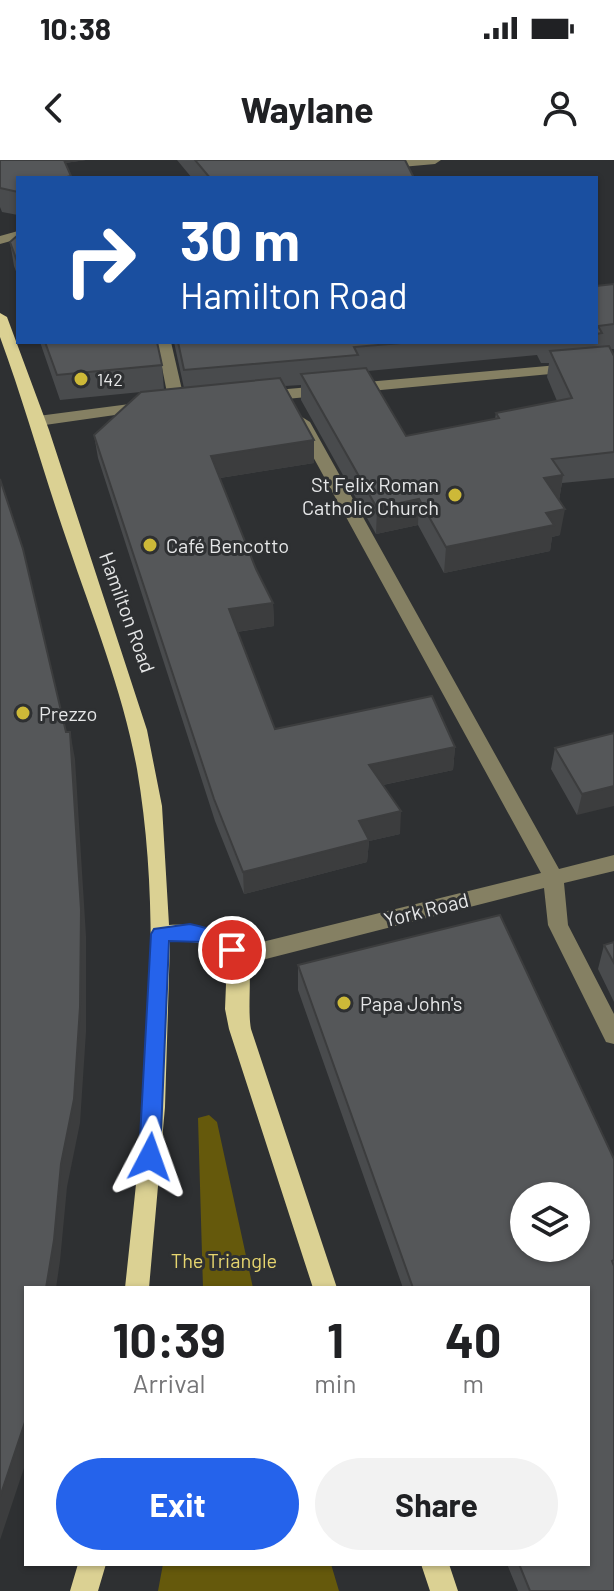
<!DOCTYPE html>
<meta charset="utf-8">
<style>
body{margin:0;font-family:Barlow,sans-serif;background:#f2f2f2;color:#202124;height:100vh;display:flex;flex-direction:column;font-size:30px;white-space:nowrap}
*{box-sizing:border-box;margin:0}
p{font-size:26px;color:#757577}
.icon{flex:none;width:44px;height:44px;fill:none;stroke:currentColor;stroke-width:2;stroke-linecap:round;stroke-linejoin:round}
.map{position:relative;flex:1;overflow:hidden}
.side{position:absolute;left:24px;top:1126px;width:566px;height:280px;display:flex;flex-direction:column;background:#fff;border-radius:0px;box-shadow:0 2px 6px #0004}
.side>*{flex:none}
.hud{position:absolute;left:16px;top:16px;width:582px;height:168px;border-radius:0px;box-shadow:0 2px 6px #0004;background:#1a4fa0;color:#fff;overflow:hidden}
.tools{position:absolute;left:510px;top:1022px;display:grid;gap:16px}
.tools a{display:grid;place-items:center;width:80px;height:80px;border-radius:50%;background:#fff;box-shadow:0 2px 6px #0004;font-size:40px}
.pin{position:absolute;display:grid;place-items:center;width:68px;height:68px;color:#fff;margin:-34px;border:4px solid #fff;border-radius:50%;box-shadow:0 2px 8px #0007}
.me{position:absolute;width:88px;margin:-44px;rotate:4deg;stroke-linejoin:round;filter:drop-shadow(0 0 6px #0008)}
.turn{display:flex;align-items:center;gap:28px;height:168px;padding:0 32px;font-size:36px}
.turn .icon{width:104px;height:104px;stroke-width:2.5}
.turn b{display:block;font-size:56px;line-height:68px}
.eta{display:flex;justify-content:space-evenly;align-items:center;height:136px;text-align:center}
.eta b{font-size:48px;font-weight:700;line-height:56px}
.action{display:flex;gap:16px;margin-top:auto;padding:16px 32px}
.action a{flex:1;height:92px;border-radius:48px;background:#2563eb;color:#fff;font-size:32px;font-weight:700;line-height:92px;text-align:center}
.action a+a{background:#f2f2f2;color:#202124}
.status{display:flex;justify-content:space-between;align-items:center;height:56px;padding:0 40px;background:#fff;direction:ltr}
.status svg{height:22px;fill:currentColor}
header{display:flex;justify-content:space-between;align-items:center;height:104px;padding:0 32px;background:#fff;font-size:36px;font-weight:700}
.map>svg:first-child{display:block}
</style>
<div class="status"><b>10:38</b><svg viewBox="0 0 49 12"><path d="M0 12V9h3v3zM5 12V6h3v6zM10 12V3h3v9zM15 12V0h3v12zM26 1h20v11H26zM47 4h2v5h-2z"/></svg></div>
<header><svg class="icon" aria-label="back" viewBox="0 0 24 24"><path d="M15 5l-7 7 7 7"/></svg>Waylane<svg class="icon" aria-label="person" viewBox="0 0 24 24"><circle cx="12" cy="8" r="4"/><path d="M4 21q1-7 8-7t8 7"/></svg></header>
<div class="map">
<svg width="614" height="1431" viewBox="0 0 614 1431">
<rect width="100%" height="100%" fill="#2e3032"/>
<path fill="#65590c" d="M209,955l8,7 36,166h-50l-5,-170z
M163,1404h168l8,27h-181z"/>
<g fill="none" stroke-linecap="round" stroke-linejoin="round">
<path fill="#858063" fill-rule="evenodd" d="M393,0h48l-6,4 -56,5 -6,-4z
M18,71v8l-18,5v-8z
M157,182h14l14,61 -3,3h-10l-3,-3z
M614,200v8l-349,33 -8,-5 8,-5z
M145,242l5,2v6l-112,16 -8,-5 8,-5z
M302,257l8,5 249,447 55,-14v16l-50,12 4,42 46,89v30l-8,-2 -58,-117 -4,-37 -306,78 -7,-3 -3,-6 3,-6 7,-3 303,-75 -247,-451z"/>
<path fill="#dbd193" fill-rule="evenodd" d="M0,153l7,4 42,113 98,300 15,76 7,119c25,-1 67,2 78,30 6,14 0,53 4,74l86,259h-24l-84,-259 -4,-20 2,-49c-16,-18 -35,-20 -57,-18l-5,165 -16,181h-24c18,-170 41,-349 12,-519 -14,-77 -44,-151 -69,-225 -24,-69 -43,-139 -68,-207z
M78,1404h28l-8,27h-28z
M421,1404h28l9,27h-28z"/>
</g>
<path fill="#494b4d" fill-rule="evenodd" d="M0,0h86l-21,3 -47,15v37l-16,-3 -2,-5z
M177,0h228l9,18h-222z
M18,75v42l-4,-11 -4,-24z
M614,124v65h-3l3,7v122l-52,5 -3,17 1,35 -8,2 -2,14 -106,22 -26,-48 -42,9 -75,-134v-15l-16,1 29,54v23l-94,15 36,91 17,34 1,23 -37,6 38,97 180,18 -2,23 -70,15 17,49 -31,7 -2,21 -123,32 -29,-73 -117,-363 -4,-23 47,-43 -81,8 -20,-58h117l5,23 2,25 20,-2 -10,-46h422v-56zM537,195l4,8h8l-2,14 10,24 -61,12 -1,6 -89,17 -38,-65z
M614,573l-37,82 -26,-46 4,-21z
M500,755l114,244v432h-96l-11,-27h81v-276h-185l-105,-298v-25zM524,1036h52v52h-52z
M614,782v60l-16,-33 6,-24z"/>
<path fill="#3c3d3e" d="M57,0h29l-28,4z
M314,280v23l-101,16 -2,-23z
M563,315l-4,26 -15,-23z
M419,339l-1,26 -42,9 1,-26z
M565,349l-5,26 -8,2 -2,14 -106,22 2,-26 100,-34z
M273,443l1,23 -44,7 -1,-24z
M70,572l5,27 11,177v96l-6,91 -13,64 -7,74 -4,27h-10l15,-124z
M455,587l-2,23 -85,18 1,-23z
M614,626v20l-37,9 5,-21z
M401,651l-1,23 -31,7 -2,21 -123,32 -1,-22 116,-51z
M26,1259v43l-26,78v-43z"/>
<path fill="#555759" stroke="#3c3d3e" stroke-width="2" fill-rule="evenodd" d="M0,0h64l7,16 -8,2h-45v14l-18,-4z
M195,0h210l9,18h-204z
M18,75v29l-8,-22z
M614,124v40l-16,2 4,7 -6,1v-48z
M45,182h112l5,23 -105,10z
M178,182h235l-59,5 4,8 -174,15z
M609,186l5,10v96l-62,7 11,16 -19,3 21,31 -19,4 8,12 -108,22 -27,-48 -42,9 -76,-134 65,-6 40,68 93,-18 -3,-5 76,-15 -22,-47z
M280,218l34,62 -103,16 45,113 17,34 -44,6 46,120 157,-33 23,51 -86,18 32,46 -42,10 10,19 -126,32 -29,-73 -120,-364 47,-43z
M0,319l23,70 43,183h4l11,178 -1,97 -6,92 -13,65 -7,76 -8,48h-20v131l-26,78z
M614,573v53l-32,8 -27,-46z
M500,755l114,244v101l-2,1 2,5v325h-84l-11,-27h69v-276h-175l-115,-323zM524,1036h52v52h-52z
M614,782v21l-10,-18z"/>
<path fill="#2563eb" stroke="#184099" stroke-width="2" d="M190,764c18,4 42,10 52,26l-3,5 -7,3 -30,-16 -33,-1 -9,216 -3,6 -7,3 -8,-3 -3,-6 12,-223 3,-5z"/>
<g fill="#cdb938" stroke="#2e3032" stroke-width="3">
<circle cx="81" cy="219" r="8"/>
<circle cx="455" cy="335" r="8"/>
<circle cx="150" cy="385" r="8"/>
<circle cx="23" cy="553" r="8"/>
<circle cx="344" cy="843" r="8"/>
</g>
<g text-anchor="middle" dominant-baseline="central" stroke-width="6" stroke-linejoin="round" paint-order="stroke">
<g font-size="18" fill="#e6e7e8" stroke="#2e3032" text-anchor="start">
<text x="97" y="219">142</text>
</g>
<g font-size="20" fill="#e6e7e8" stroke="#2e3032" text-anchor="start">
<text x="439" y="324" text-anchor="end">St Felix Roman<tspan x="439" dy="23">Catholic Church</tspan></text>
<text x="166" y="385">Café Bencotto</text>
<text x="39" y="553">Prezzo</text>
<text x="360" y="843">Papa John's</text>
</g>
<g font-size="20" fill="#e6e7e8" stroke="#2e3032">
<text transform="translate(128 452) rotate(70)">Hamilton Road</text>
<text transform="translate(426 749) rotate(-14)">York Road</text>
</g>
<g font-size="20" fill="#e6d56f" stroke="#2e3032">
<text x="224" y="1100">The Triangle</text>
</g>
</g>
</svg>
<div class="tools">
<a><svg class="icon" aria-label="layers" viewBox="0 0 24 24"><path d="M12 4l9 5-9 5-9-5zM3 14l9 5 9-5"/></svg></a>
</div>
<div class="pin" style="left:232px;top:790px;background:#d93025"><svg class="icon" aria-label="arrive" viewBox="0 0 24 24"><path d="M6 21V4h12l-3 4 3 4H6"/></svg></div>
<svg class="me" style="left:150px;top:997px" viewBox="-20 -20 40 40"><path d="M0-17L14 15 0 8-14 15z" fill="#2563eb" stroke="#fff" stroke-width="4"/></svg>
<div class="hud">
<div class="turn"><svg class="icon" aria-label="right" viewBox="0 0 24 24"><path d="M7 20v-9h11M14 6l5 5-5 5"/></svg><div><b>30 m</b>Hamilton Road</div></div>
</div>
<section class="side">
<div class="eta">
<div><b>10:39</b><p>Arrival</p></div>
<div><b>1</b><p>min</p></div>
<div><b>40</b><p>m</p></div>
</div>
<div class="action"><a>Exit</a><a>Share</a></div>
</section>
</div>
